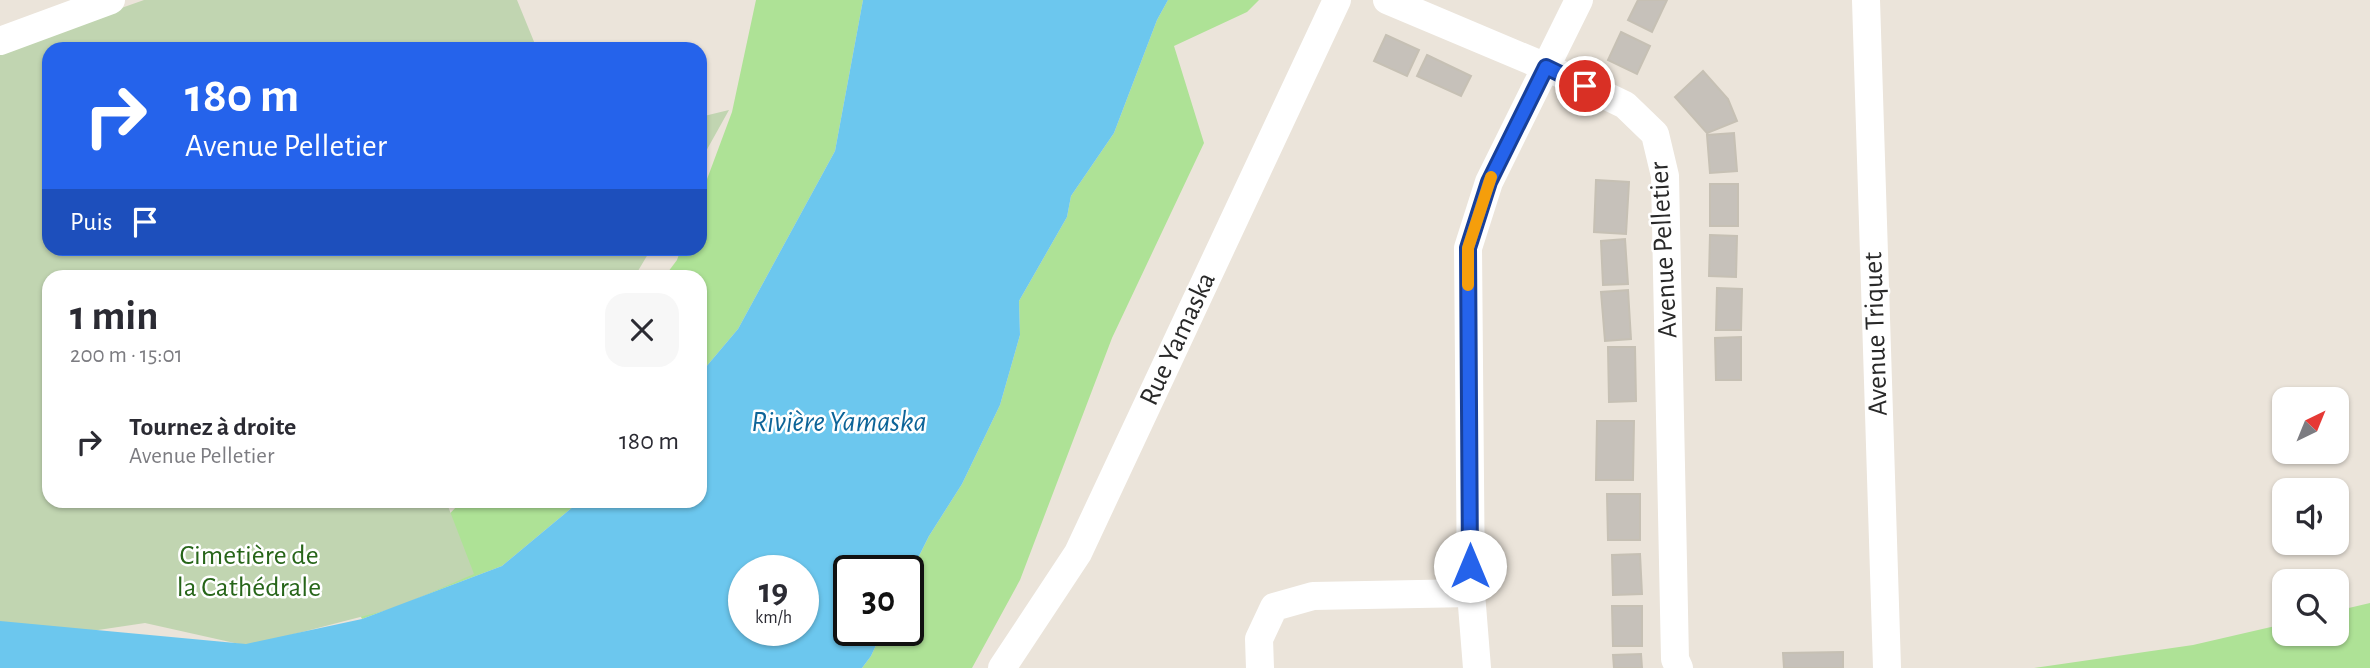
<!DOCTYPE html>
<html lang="fr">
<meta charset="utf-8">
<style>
body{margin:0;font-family:"Alegreya Sans",sans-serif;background:#f7f7f7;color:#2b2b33;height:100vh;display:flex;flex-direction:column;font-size:26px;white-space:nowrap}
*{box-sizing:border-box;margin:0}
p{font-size:23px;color:#7c7c81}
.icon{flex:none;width:38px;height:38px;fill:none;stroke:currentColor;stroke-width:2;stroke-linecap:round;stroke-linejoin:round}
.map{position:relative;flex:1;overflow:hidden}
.sheet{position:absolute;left:42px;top:270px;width:665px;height:238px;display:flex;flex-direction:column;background:#fff;border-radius:21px;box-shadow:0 2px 5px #0004}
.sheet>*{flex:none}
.guide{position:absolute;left:42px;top:42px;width:665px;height:214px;border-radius:21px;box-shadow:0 2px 5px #0004;background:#2563eb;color:#fff;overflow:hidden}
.needle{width:46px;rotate:43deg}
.buttons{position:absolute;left:2272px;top:387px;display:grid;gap:14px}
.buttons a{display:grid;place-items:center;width:77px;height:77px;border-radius:14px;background:#fff;box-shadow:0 2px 5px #0004;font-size:35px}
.speed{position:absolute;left:728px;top:555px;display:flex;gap:14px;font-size:35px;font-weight:700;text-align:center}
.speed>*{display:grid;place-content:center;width:91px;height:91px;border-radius:50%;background:#fff;box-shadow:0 2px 5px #0004;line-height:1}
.speed small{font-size:18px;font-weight:400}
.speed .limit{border:4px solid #111;border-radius:10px;background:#fff;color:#111}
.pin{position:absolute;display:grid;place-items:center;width:60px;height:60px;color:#fff;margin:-30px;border:4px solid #fff;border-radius:50%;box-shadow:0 2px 7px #0007}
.me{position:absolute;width:77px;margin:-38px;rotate:0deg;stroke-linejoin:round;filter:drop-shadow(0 0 5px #0008)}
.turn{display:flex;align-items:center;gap:24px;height:147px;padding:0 28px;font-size:32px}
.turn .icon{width:91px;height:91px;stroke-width:2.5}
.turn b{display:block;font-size:49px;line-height:60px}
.then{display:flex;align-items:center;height:66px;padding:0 28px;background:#0003;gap:14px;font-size:26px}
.round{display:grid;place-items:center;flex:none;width:74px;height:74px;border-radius:21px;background:#f7f7f7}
.headline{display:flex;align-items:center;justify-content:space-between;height:119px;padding:0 28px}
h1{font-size:42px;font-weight:700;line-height:52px}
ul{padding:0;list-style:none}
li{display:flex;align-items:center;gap:21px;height:105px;padding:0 28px}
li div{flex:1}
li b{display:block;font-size:26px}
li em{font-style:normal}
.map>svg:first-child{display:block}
</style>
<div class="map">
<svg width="2370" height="668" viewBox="0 0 2370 668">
<rect width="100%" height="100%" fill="#ebe4da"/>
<path fill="#aee296" d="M756,0h107l-28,151 -97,178 -38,45v-98h-35l12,-16 4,-11 19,-1v-50l32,-86z
M1168,0h91l-12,12 -73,34 30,97 -92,195 -92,242 -48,88h-110l9,-12 12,-26h25v-52l21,-42 33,-52 38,-79 20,-70 -1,-34 48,-84 4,-21 43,-63 43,-113z
M462,501h118l-78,65 -140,53 -5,-10z
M2370,603v65h-336l159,-23 91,-21v10h52v-23z"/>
<path fill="#c1d5b1" d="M144,0h373l20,49h-488v199l602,1 -16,27h-586v224l397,1 28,73 -79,34 -147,38 -103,-23 -67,10 -78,-9v-573z
M729,110l-29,52v-45z"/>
<path fill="#6cc7ee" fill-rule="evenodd" d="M863,0h305l-11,20 -43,113 -43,63 -4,21 -48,84 1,34 -20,70 -38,79 -33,52 -21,42v-8h-59v60h34l-12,26 -9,12h-862v-47l246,23 116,-25 140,-53 78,-65 120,-1v-126l38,-45 97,-178zM744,570h59v60h-59z"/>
<path fill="#c6c1ba" stroke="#c6c0b4" stroke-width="2" d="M1638,0h29l-15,32 -24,-12z
M1621,32l29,14 -13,28 -29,-14z
M1386,35l33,15 -12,26 -33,-15z
M1427,55l44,21 -10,20 -44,-20z
M1703,71l25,28 9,22 -30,12 -32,-36z
M1734,133l3,38 -27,2 -3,-38z
M1596,180l33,2 -3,52 -32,-2z
M1710,184h28v42h-28z
M1710,235l27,1 -1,41 -27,-1z
M1625,239l3,45 -25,1 -2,-44z
M1717,288l25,1 -1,41h-25z
M1628,290l3,49 -26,2 -4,-49z
M1741,337v43h-25l-1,-42z
M1608,347h27l1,54 -27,1z
M1597,421h37l-1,59h-37z
M1607,494h33v46h-32z
M1640,554l2,40 -29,1 -1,-40z
M1612,606h30v40h-29z
M1843,652v16h-59l-1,-15z
M1641,654l1,14h-28l-1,-13z"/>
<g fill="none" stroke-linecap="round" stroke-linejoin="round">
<path stroke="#fff" stroke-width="28" d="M1387,0l159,67 79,38 30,29 10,42 10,483 4,9
M1866,0l21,668
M0,41l111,-41
M1002,668l76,-115 259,-553
M1260,668l-1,-29 15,-32 39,-11 158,-3
M1477,668l-6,-75 -3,-345 21,-66 90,-182"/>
</g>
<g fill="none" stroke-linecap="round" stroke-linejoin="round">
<g stroke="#184099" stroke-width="18">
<path id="route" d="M1470,566l-2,-318 21,-66 57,-115 39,19"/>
</g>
<use href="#route" stroke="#2563eb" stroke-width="12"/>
<path stroke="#f59e0b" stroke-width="12" d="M1468,285v-37l23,-71"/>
</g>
<g text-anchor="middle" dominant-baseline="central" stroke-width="5" stroke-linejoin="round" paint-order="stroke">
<g font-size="28" fill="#292929" stroke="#fff">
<text transform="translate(1664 250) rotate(-93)">Avenue Pelletier</text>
<text transform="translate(1876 334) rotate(-92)">Avenue Triquet</text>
<text transform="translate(1178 339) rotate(-65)">Rue Yamaska</text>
</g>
<g font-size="28" fill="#276519" stroke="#fff">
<text x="249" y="556">Cimetière de<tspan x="249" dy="32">la Cathédrale</tspan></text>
</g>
<g font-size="30" font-style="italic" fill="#0d6498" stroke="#fff">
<text x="839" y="422">Rivière Yamaska</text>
</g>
</g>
</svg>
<div class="buttons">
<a><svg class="needle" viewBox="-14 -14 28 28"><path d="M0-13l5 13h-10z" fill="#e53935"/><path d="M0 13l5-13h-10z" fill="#7c7c81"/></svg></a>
<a><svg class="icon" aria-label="sound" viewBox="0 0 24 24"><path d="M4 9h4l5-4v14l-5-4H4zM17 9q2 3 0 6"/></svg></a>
<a><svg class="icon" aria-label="search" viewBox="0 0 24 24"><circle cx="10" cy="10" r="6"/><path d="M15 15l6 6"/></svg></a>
</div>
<div class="speed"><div>19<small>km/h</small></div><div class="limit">30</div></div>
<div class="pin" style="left:1585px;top:86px;background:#d93025"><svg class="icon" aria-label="arrive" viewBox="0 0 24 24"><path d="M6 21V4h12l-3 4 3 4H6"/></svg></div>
<svg class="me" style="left:1470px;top:566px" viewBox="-20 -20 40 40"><circle r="19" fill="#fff"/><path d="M0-13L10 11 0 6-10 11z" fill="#2563eb"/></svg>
<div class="guide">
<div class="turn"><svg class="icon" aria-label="right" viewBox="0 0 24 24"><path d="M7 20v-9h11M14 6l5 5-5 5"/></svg><div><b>180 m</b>Avenue Pelletier</div></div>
<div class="then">Puis<svg class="icon" aria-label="arrive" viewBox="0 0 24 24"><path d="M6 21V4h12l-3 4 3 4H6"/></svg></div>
</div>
<section class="sheet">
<div class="headline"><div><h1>1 min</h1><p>200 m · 15:01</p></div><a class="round"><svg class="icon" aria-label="close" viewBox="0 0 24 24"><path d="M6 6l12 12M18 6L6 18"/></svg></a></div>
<ul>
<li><svg class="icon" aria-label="right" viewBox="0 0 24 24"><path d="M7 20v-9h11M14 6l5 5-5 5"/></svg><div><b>Tournez à droite</b><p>Avenue Pelletier</p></div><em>180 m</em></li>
</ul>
</section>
</div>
